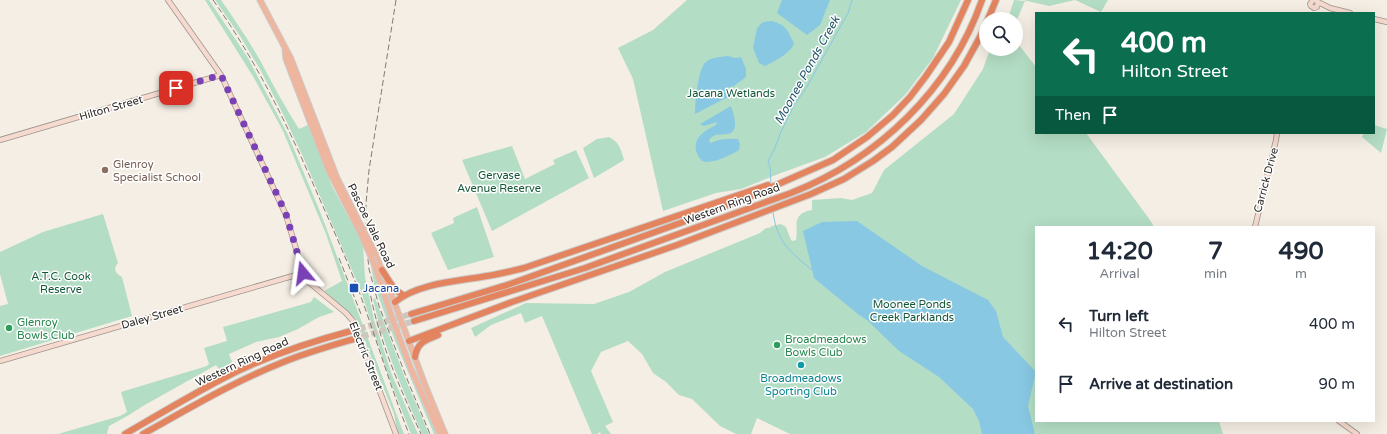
<!DOCTYPE html>
<style>
body{margin:0;font-family:"Varela Round",sans-serif;background:#f2f2f3;color:#1f2937;height:100vh;display:flex;flex-direction:column;font-size:15px;white-space:nowrap}
*{box-sizing:border-box;margin:0}
p{font-size:13px;color:#747a83}
.icon{flex:none;width:22px;height:22px;fill:none;stroke:currentColor;stroke-width:2;stroke-linecap:round;stroke-linejoin:round}
.map{position:relative;flex:1;overflow:hidden}
.side{position:absolute;left:1035px;top:226px;width:340px;height:196px;display:flex;flex-direction:column;background:#fff;border-radius:0px;box-shadow:0 4px 16px #0002}
.side>*{flex:none}
.guide{position:absolute;left:1035px;top:12px;width:340px;height:122px;border-radius:0px;box-shadow:0 4px 16px #0002;background:#0b6e4f;color:#fff;overflow:hidden}
.controls{position:absolute;left:979px;top:12px;display:grid;gap:8px}
.controls a{display:grid;place-items:center;width:44px;height:44px;border-radius:50%;background:#fff;box-shadow:0 4px 16px #0002;font-size:20px}
.pin{position:absolute;display:grid;place-items:center;width:34px;height:34px;color:#fff;margin:-17px;border-radius:8px;box-shadow:0 2px 6px #0006}
.me{position:absolute;width:44px;margin:-22px;rotate:344deg;stroke-linejoin:round;filter:drop-shadow(0 0 3px #0008)}
.turn{display:flex;align-items:center;gap:14px;height:84px;padding:0 20px;font-size:18px}
.turn .icon{width:52px;height:52px;stroke-width:2.5}
.turn b{display:block;font-size:28px;line-height:34px}
.then{display:flex;align-items:center;height:38px;padding:0 20px;background:#0003;gap:8px;font-size:15px}
.eta{display:flex;justify-content:space-evenly;align-items:center;height:68px;text-align:center}
.eta b{font-size:24px;font-weight:800;line-height:28px}
ul{padding:0;list-style:none}
li{display:flex;align-items:center;gap:12px;height:60px;padding:0 20px}
li div{flex:1}
li b{display:block;font-size:15px}
li em{font-style:normal}
.map>svg:first-child{display:block}
</style>
<div class="map">
<svg width="1387" height="434" viewBox="0 0 1387 434">
<rect width="100%" height="100%" fill="#f5eee4"/>
<path fill="#b4ddc5" d="M205,0h4l39,58 40,77 33,79 83,220h-6l-4,-20 -38,-95 -32,-28 18,-10 -16,-47 -43,-103 -29,-53z
M215,0h6c14,20 28,41 40,62 12,23 24,45 38,67l9,-4 24,61 31,58 2,33 9,43 18,55 26,59h-7l-23,-59 -27,-84 -57,-132 -20,-43 -23,-45 -21,-35z
M687,0h274l-28,58 -28,37 -39,37 -41,25 -44,16 -40,16 -25,4 -53,18 -30,-132 -15,-31 35,-18z
M1014,0l11,1 -9,21v-3h-8z
M1023,0h85l-7,12 -26,-12 -26,6z
M1016,41l20,26v66h50l64,87 4,7h-118v194h183l4,13h-433l-33,-16 -6,16h-15l-16,-8 -28,-27 -13,-4 -13,-13 -13,-9 -11,-19 -14,-13 -27,11 -10,19 22,51 -8,4 6,8h-10l-1,-2 -3,2h-5l-50,-118 -17,7 -4,-10 -30,12 -16,12 -4,-9 55,-25 68,1 35,-12 36,-20 95,-39 6,-5h3l3,-2 9,-2 5,3 5,13 2,1 3,-1c3,-13 -6,-26 16,-30v-10l29,-2 11,2 20,-7 12,-23 70,-56 29,-45 7,-20h26z
M1374,125l13,4 -6,24 -19,-16 2,-4h10z
M609,137c10,5 12,12 15,23l-30,18 -11,-30 14,-9z
M512,146l13,33 30,-15 -2,-4 23,-10 13,28 -97,53 -30,-71z
M477,207l17,50 -46,13 -17,-37 23,-10 -1,-5z
M103,214l15,49c-5,5 -3,11 4,14l10,39 -132,40v-50l8,-2 -8,-30v-22l43,-20z
M370,260l5,14 63,160h-4l-39,-93 -11,-29 -10,-28z
M314,297l20,15 -15,5 -21,12 -19,8 -23,5 -27,12 3,8c-3,5 -7,7 -13,7l-3,-4 -73,41 -14,9 -20,11 -2,8h-49l62,-18 7,-4 -6,-20 86,-26 2,-2 -5,-16 23,-7 -4,-14 88,-25z
M375,298l30,80 24,56h-7c-19,-44 -39,-88 -49,-135z"/>
<path fill="#88c8e3" d="M782,0h48l-10,25 -13,10 -30,-22z
M771,21c15,3 16,9 23,22 -3,10 -19,18 -29,23l-6,-3 -6,-15 4,-20 6,-6z
M728,56l7,2 6,-1 5,12v8l-12,9 -7,2 1,9 -33,17c0,-10 3,-47 11,-52 6,-5 14,-5 22,-6z
M731,106c3,8 9,27 -4,28 -8,1 -13,-1 -18,6l1,3c8,-4 19,-5 28,-4l2,5 -1,6c-8,5 -28,15 -37,11 -2,-2 -4,-5 -5,-8 -6,-14 8,-23 19,-28l1,-3 -13,4 -4,-2z
M857,221l65,45 66,34 8,11 7,26 33,35 -8,34 7,28h-53l-3,-13 -6,-12 -34,-32 -40,-26 -32,-31 -8,-5 -45,-37 -11,-47 19,-9z"/>
<g fill="none" stroke-linecap="round" stroke-linejoin="round">
<path stroke="#88c8e3" stroke-width="1" d="M771,185l-1,-19 -2,-3 1,-4 5,-9 7,-18 13,-27 11,-15 43,-77 4,-13
M771,190v7
M773,212c4,30 16,39 39,58"/>
<path stroke="#cdc7be" stroke-width="6" stroke-dasharray="6 3" stroke-linecap="butt" d="M351,331l60,-17
M354,339l60,-18"/>
<g stroke="#9b948b" stroke-width="6">
<path id="secondary" d="M168,0l53,75 65,140 19,64 41,34 7,8 43,113
M1313,0l-3,4 1,2 3,2 3,-1 1,-5 -3,-2
M1318,2l12,6 20,5
M1374,19l13,3
M0,140l221,-65
M1255,227l21,-87 1,-7
M0,361l303,-88
M1339,421l18,13"/>
</g>
<g stroke="#cccccb" stroke-width="7">
<path id="primary" d="M260,0l31,59 46,119 23,46
M285,50l1,9 43,112 32,63
M374,251l9,22
M375,266l17,52 19,51 29,65
M386,280l39,105 20,49"/>
</g>
<g stroke="#cccccb" stroke-width="8">
<path id="highway" d="M988,19l8,-19
M382,270c6,9 11,20 21,25
M395,302c23,-19 64,-21 92,-26 13,-2 25,-5 37,-8l244,-83
M411,314l99,-30 187,-67 52,-20 84,-37 34,-23 26,-22 17,-18 16,-21 23,-34 19,-42
M414,321l171,-53 206,-75c87,-34 160,-104 191,-193
M409,341l103,-39 165,-57 134,-51 33,-15 29,-18 19,-14 29,-27 23,-26 20,-28 16,-29 6,-14
M415,357c2,-15 11,-17 23,-22
M125,434c31,-18 63,-37 95,-54 41,-22 86,-37 131,-49
M143,434c45,-25 90,-52 138,-71 24,-10 49,-17 73,-24"/>
</g>
<use href="#secondary" stroke="#f7dacf" stroke-width="4.5"/>
<use href="#primary" stroke="#eeb59f" stroke-width="5"/>
<use href="#highway" stroke="#e3845f" stroke-width="6"/>
<path stroke="#807b75" stroke-width="1" stroke-dasharray="6 3" stroke-linecap="butt" d="M213,0c46,65 77,130 108,202 14,31 27,61 39,92 17,47 31,94 49,140
M396,0l-27,170 -3,34v36l3,29 10,37 30,78 21,50
M339,258l22,56
M369,287c9,52 30,99 52,147"/>
<g stroke="#cccccb" stroke-width="7" stroke-linecap="butt">
<path id="primary-bridge" d="M360,224l14,27
M361,234l14,32"/>
</g>
<use href="#primary-bridge" stroke="#eeb59f" stroke-width="5"/>
</g>
<g fill="none" stroke-linecap="round" stroke-linejoin="round">
<path stroke="#7a41b7" stroke-width="7" stroke-dasharray="0 12.6" d="M176,88l45,-13 65,139 17,59"/>
</g>
<circle fill="#8d6e63" stroke="#fff" stroke-width="1.5" cx="105" cy="170" r="4"/>
<rect fill="#1a4fb4" stroke="#fff" stroke-width="1.5" x="349" y="283" width="10" height="10" rx="2"/>
<g fill="#2e9e5b" stroke="#fff" stroke-width="1.5">
<circle cx="9" cy="328" r="4"/>
<circle cx="777" cy="345" r="4"/>
</g>
<circle fill="#0f9aa8" stroke="#fff" stroke-width="1.5" cx="801" cy="365" r="4"/>
<g text-anchor="middle" dominant-baseline="central" stroke-width="3" stroke-linejoin="round" paint-order="stroke">
<g font-size="11" fill="#105637" stroke="#fff">
<text x="731" y="93">Jacana Wetlands</text>
<text x="499" y="175">Gervase<tspan x="499" dy="13">Avenue Reserve</tspan></text>
<text x="61" y="276">A.T.C. Cook<tspan x="61" dy="13">Reserve</tspan></text>
<text x="912" y="304">Moonee Ponds<tspan x="912" dy="13">Creek Parklands</tspan></text>
</g>
<g font-size="11" fill="#2c2925" stroke="#fff">
<text transform="translate(111 108) rotate(-16)">Hilton Street</text>
<text transform="translate(1266 180) rotate(-75)">Carrick Drive</text>
<text transform="translate(732 204) rotate(-20)">Western Ring Road</text>
<text transform="translate(371 226) rotate(64)">Pascoe Vale Road</text>
<text transform="translate(152 317) rotate(-16)">Daley Street</text>
<text transform="translate(366 356) rotate(68)">Electric Street</text>
<text transform="translate(242 362) rotate(-25)">Western Ring Road</text>
</g>
<g font-size="11" fill="#785e54" stroke="#fff" text-anchor="start">
<text x="113" y="164">Glenroy<tspan x="113" dy="13">Specialist School</tspan></text>
</g>
<g font-size="11" fill="#164399" stroke="#fff" text-anchor="start">
<text x="363" y="288">Jacana</text>
</g>
<g font-size="11" fill="#27864d" stroke="#fff" text-anchor="start">
<text x="17" y="322">Glenroy<tspan x="17" dy="13">Bowls Club</tspan></text>
<text x="785" y="339">Broadmeadows<tspan x="785" dy="13">Bowls Club</tspan></text>
</g>
<g font-size="11" fill="#0d838f" stroke="#fff">
<text x="801" y="378">Broadmeadows<tspan x="801" dy="13">Sporting Club</tspan></text>
</g>
<g font-size="12" font-style="italic" fill="#22566a" stroke="#fff">
<text transform="translate(807 70) rotate(-61)">Moonee Ponds Creek</text>
</g>
</g>
</svg>
<div class="controls">
<a><svg class="icon" aria-label="search" viewBox="0 0 24 24"><circle cx="10" cy="10" r="6"/><path d="M15 15l6 6"/></svg></a>
</div>
<div class="pin" style="left:176px;top:88px;background:#d93025"><svg class="icon" aria-label="arrive" viewBox="0 0 24 24"><path d="M6 21V4h12l-3 4 3 4H6"/></svg></div>
<svg class="me" style="left:303px;top:273px" viewBox="-20 -20 40 40"><path d="M0-17L14 15 0 8-14 15z" fill="#7a41b7" stroke="#fff" stroke-width="4"/></svg>
<div class="guide">
<div class="turn"><svg class="icon" aria-label="left" viewBox="0 0 24 24"><path d="M17 20v-9H6M10 6l-5 5 5 5"/></svg><div><b>400 m</b>Hilton Street</div></div>
<div class="then">Then<svg class="icon" aria-label="arrive" viewBox="0 0 24 24"><path d="M6 21V4h12l-3 4 3 4H6"/></svg></div>
</div>
<section class="side">
<div class="eta">
<div><b>14:20</b><p>Arrival</p></div>
<div><b>7</b><p>min</p></div>
<div><b>490</b><p>m</p></div>
</div>
<ul>
<li><svg class="icon" aria-label="left" viewBox="0 0 24 24"><path d="M17 20v-9H6M10 6l-5 5 5 5"/></svg><div><b>Turn left</b><p>Hilton Street</p></div><em>400 m</em></li>
<li><svg class="icon" aria-label="arrive" viewBox="0 0 24 24"><path d="M6 21V4h12l-3 4 3 4H6"/></svg><div><b>Arrive at destination</b></div><em>90 m</em></li>
</ul>
</section>
</div>
